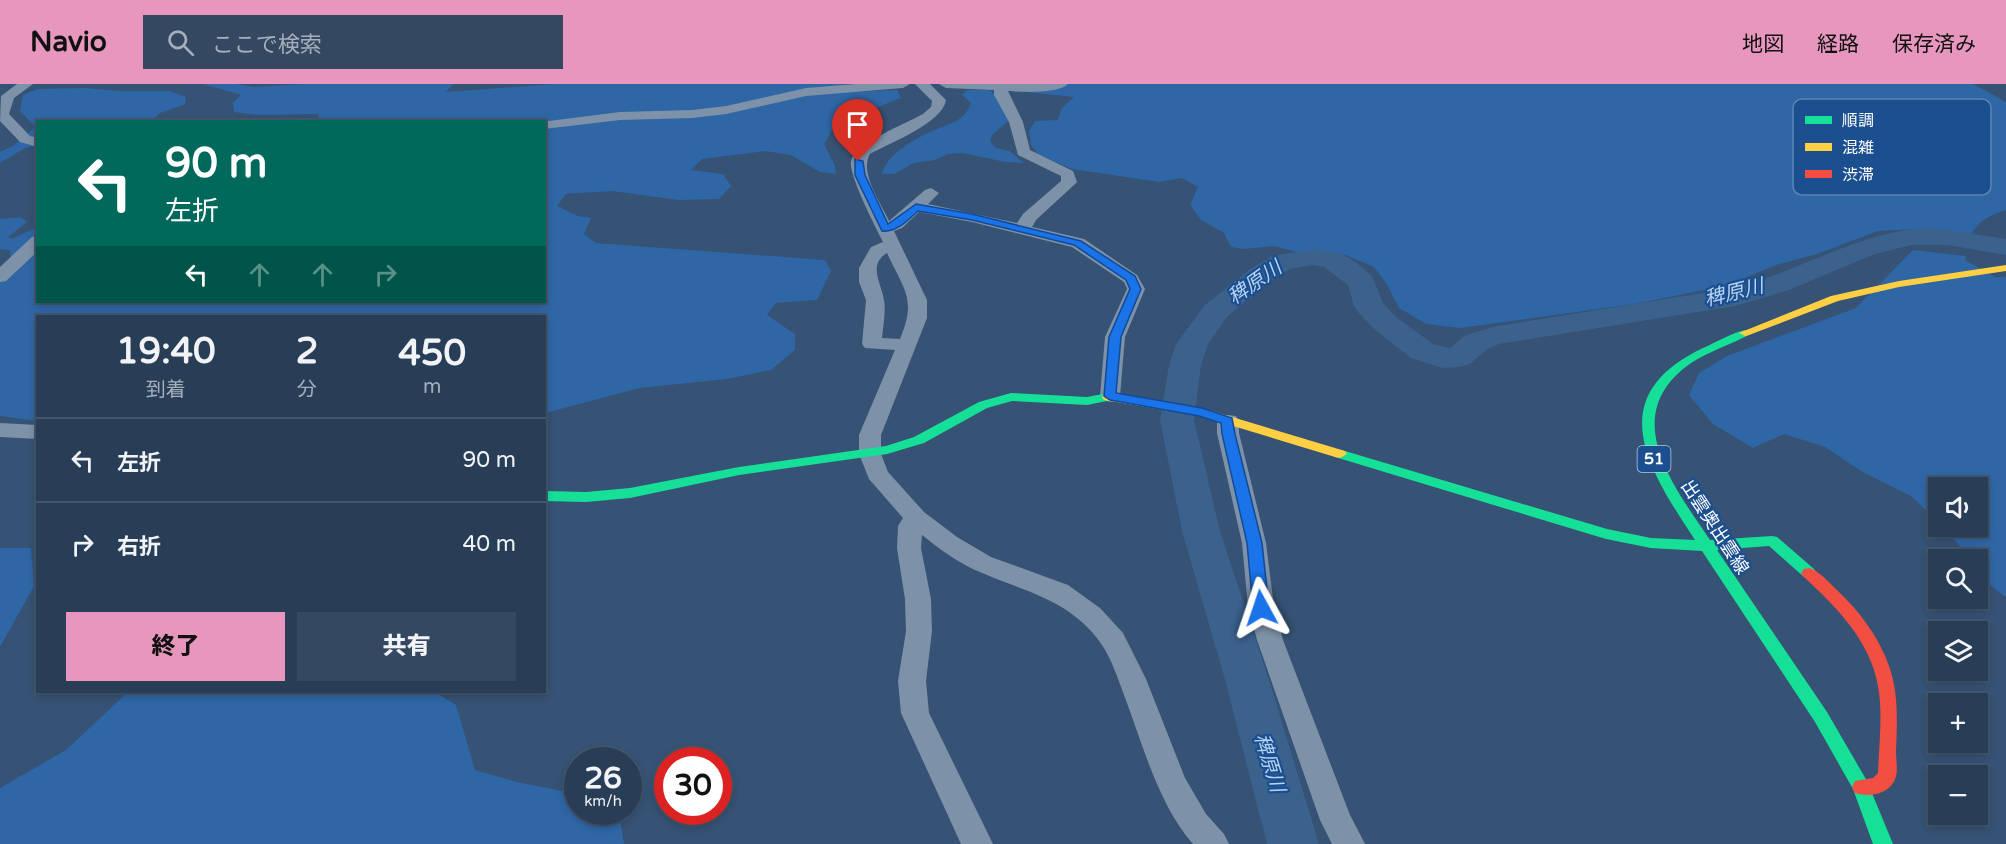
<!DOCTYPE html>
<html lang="ja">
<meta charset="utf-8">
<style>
body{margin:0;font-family:"Varela Round","Noto Sans JP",sans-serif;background:#344961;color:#f1f3f6;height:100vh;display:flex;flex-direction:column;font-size:22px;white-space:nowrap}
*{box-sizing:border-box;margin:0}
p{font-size:20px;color:#a5aeba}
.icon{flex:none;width:33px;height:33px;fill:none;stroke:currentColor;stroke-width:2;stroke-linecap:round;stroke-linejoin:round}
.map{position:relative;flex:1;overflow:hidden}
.drawer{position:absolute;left:36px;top:231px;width:510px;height:378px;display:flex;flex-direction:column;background:#283e57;border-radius:0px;box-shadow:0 3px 9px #0003,0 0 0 2px #44576d}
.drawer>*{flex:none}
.guide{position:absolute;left:36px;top:36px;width:510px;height:183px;border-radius:0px;box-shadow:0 3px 9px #0003,0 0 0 2px #44576d;background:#00695c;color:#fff;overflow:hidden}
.controls{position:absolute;left:1928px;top:393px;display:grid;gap:12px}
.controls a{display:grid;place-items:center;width:60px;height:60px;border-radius:0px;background:#283e57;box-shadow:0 3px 9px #0003,0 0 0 2px #44576d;font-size:30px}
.speed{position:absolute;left:564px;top:663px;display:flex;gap:12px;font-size:30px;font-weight:700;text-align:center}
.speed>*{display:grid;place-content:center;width:78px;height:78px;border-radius:50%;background:#283e57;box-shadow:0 3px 9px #0003,0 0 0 2px #44576d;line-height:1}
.speed small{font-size:15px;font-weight:400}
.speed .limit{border:9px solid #d22;background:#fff;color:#111}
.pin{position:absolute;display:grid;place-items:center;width:51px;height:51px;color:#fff;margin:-62px -26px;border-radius:50% 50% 50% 0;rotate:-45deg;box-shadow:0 0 6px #0007}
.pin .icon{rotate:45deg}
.me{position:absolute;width:66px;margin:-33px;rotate:355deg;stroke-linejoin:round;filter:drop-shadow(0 0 4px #0008)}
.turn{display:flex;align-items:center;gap:21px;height:126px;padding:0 30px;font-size:27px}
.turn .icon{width:78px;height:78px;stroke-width:2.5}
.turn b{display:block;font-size:42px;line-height:51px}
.lanes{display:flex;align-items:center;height:57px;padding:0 30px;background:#0003;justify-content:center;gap:30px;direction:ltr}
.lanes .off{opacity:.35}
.eta{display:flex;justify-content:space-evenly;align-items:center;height:102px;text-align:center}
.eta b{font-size:36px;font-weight:800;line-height:42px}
.cta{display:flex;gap:12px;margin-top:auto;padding:12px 30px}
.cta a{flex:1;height:69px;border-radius:0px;background:#e797bd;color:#111;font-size:24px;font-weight:800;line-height:69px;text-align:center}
.cta a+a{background:#344961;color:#f1f3f6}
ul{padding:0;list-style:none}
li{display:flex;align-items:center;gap:18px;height:84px;padding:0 30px;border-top:2px solid #44576d}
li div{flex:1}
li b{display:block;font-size:22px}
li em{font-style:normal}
header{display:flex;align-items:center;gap:36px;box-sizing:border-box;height:84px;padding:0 30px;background:#e797bd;color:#111}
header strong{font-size:28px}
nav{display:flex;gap:33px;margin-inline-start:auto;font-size:21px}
.search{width:420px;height:54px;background:#344961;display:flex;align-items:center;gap:15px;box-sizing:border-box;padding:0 21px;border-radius:0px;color:#a5aeba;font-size:22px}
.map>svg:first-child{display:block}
</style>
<header>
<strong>Navio</strong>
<div class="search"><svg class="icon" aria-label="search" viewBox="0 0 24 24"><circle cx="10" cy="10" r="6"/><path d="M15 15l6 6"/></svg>ここで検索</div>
<nav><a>地図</a><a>経路</a><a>保存済み</a></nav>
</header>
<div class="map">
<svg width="2006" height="760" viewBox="0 0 2006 760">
<rect width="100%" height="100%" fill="#365274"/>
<path fill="#2f66a5" d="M203,0h33l18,3 50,-3h149l-7,8 109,-8h289l5,8 48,-2 4,8 -49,19 -18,10 -10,17 11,22 1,8 -16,-2 -29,-17 -26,-4 -63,8 -11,11 32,4 8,12 -12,13 -41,1 -66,-9 -46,3 -9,12 21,10 13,2 -7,16 12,9 229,17 6,11 -14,29 -41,3 -9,12 28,19v16l-24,20 -45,9 -86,9 -95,25 -1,-97h-506l-1,105 -37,-5v-133l12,-11 -2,-22 -10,-1v-30l21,-2 6,5 -19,15 4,2 25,-12 1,75h506v-180l-225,-1 -1,-7 -59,1 -25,-3 -1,-9 8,-8z
M1070,0h903l33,18v108c-16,5 -27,10 -35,25l-55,-6 -38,2 -61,23 -41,11 -51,21 -91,18 -174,24 -34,-4 -27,-16 -13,-25 -12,-16 -31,-13 -47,-2 -21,-6 -31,3 -13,-2 -7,-14 -23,-13 -11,-15 8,-18 -16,-9 -23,4 -87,-13 -33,-14 -8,-10 -2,-14 6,-10 23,-1 4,-12 12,-11 -49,-5 -1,-2z
M85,4l35,3h50l16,6 -1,7 -25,9 -8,8 -114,1 -1,23 -12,3 -25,15v-11l13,-6 22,-19 -15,-16 3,-16 14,-6z
M967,6h23l17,18 4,11 -18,15 -3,7 6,7 15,4 13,11 -19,-1 -42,-9 -15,1 -13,6 -21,3 -20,11h-12c4,-19 31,-34 48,-42 18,-9 33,-8 41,-29l-9,-8z
M1913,166l53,6 -1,4 31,17h10v320c-12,-8 -29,-21 -29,-37l-5,-1 -30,-32 35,-1v-38h-39v34l-27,-26 -50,-25 -36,-24 -41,-13 -31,14 -40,-24 -24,-29 10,-22 28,-17 129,-48z
M0,464h31l3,38 -34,61z
M128,608h221l34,3 52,-3 21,13 19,65 42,12 60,12 1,18h41l5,32h-624v-56l66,-38z"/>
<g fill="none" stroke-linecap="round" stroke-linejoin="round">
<path fill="#3b618d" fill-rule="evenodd" d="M1935,144l71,11v16l-59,-10h-36l-36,9 -86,36 -54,16 -236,38 -13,6 -16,14 -11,3 -17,1 -31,-10 -37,-29 -16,-17 -4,-6 -6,-21 -24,-18 -11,-2 -23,4 -21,13 -42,35 -19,27 -7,21 -7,55 26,111 50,152 49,161h-52l-41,-161 -44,-152 -22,-111 9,-55 7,-21 29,-39 44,-35 23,-14 41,-7 29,5 15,9 15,13 11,27 13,14 37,27 17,4 14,-12 28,-9 242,-39c69,-17 128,-60 201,-60z"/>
<path fill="#7d92a8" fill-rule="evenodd" d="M17,0h16l-19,14 -5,16 21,22 8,2v9l-18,-5 -20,-21 1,-25z
M855,0h55l-7,4 -97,8 -80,18 -34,4 -72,2 -76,9v-7h-3l79,-10 72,-2 34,-4 80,-18z
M915,0h15l16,16c-3,23 -57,43 -76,54 -11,19 11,49 19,67l36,-31 6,-2 8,5 -11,11 89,19 6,-9 38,-33v-5l-43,-21 -9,-33 -15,-27v-5l-48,-2 -7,-4h129c-11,10 -45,8 -60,7l15,31 7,28 43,21 4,11 -3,3 -38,35 -4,7 52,12 53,36 8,14 -20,48 -5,59 -3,4 -7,2 -7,-2 -3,-4 5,-59 22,-48 -3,-7 -52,-35 -100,-25 -53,-10 -17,16 -8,3 33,69v18l-46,117v19l7,18 36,40 33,25 34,20 77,28 32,23 23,25 23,46 39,99 21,36 18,20 5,10h-36c-35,-40 -50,-99 -69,-149 -6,-16 -12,-35 -22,-50 -31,-46 -80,-54 -127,-75 -19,-9 -37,-22 -53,-35l-1,13 10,51 1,32 -6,50 3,32 64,131h-32l-60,-131 -3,-32 8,-50 -1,-32 -8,-51 1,-22 5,-8 -34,-39 -10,-25v-19l36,-85 -30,-2 -3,-4 4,-44 -7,-18v-14l12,-21 12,-5c-7,-14 -35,-68 -32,-81 3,-17 56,-38 72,-47l8,-7 1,-6zM887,169c17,37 30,46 13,86l-18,-1c1,-11 4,-26 2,-38 -2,-16 -17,-35 3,-47z
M38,152v15l-32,30 -6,1v-15l32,-30z
M1228,331l8,1 3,5v12l27,110 8,64 9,33 67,175 15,29h-33l-12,-24 -63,-180 -9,-33 -6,-64 -25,-110v-12l3,-5z
M0,339l38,2v14l-38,-2z"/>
<path fill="#16e098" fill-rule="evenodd" d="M1745,246l6,3 -2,2c-18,9 -41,17 -58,28 -74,52 -18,122 19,177l62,-4 5,1 37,32 3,4 -3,4h-10l-35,-31 -52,4 110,162 40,69 26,63h-20l-20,-55 -38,-67 -113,-171 -51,-3 -45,-9 -271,-82 -2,-3 7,-4 5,1 262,78 44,9 44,2c-46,-70 -95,-143 8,-192 14,-6 28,-15 42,-18z
M1011,309l76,4 21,-4 6,4 -2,3 -25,5 -75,-4 -25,7 -63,35 -37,11 -148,21 -109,23 -44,4 -42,-1v-10l42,1 44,-4 109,-21 147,-21 28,-9 65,-35z"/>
<path fill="#ffcf43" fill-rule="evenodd" d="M2006,181v6l-107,16 -61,14 -89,34 -4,1 -6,-3 92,-37 68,-15z
M1108,309l94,15 143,43 2,3 -7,4 -5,-1 -135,-41 -96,-16 -2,-3 2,-3z"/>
<path fill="#f24e42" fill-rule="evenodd" d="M1809,484c11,3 20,15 28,22 23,22 42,47 52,76 10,27 8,58 7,86 0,8 2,17 0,24 -4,18 -27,22 -41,17l-3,-6 3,-6 18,-3 5,-5c1,-29 5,-59 0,-87 -8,-46 -42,-79 -74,-109l-3,-4 3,-4z"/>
</g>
<path fill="#1a73e8" stroke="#114b97" stroke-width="1.5" d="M855,75l8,2 2,14 23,49 28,-20 56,10 109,27 54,35 6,13 -20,48 -5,56 86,15 30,10 3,16 27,109 7,65 -3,4h-11l-2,-4 -6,-65 -25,-109 -1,-11 -22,-7 -89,-16 -6,-4 5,-59 21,-48 -4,-9 -52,-35 -102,-25 -54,-9c-10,9 -22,22 -36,20l-27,-56z"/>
<g text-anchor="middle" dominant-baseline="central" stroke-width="4.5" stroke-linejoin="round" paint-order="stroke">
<rect fill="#1b4f8f" stroke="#bbcadd" stroke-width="1.5" x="1637.5" y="362" width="33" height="26" rx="4.5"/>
<g font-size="16" font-weight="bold" fill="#fff">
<text x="1654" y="375">51</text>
</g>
<g font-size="18" fill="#fff" stroke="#1b4f8f">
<text transform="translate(1715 443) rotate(57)">出雲奥出雲線</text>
</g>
<g font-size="20" font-style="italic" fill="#b5d3f5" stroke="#1b4f8f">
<text transform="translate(1255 199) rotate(-35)">稗原川</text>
<text transform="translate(1734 209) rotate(-14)">稗原川</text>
<text transform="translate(1269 679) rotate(73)">稗原川</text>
</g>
</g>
<rect x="1793" y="15" width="198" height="96" rx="9" fill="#1b4f8f" stroke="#5f84b1" stroke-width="1.5"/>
<rect x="1805" y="32" width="27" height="8" fill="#16e098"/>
<rect x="1805" y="59" width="27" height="8" fill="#ffcf43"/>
<rect x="1805" y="86" width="27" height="8" fill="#f24e42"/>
<g font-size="16" fill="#fff">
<text x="1842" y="42">順調</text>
<text x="1842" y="69">混雑</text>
<text x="1842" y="96">渋滞</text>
</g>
</svg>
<div class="controls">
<a><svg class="icon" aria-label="sound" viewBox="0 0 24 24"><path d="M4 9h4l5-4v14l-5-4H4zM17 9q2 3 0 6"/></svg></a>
<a><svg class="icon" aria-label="search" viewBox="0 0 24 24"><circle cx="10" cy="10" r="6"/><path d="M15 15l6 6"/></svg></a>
<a><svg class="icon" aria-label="layers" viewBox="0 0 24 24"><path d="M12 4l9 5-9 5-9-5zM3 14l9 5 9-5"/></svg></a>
<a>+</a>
<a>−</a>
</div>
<div class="speed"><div>26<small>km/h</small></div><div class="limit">30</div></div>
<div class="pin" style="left:858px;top:77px;background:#d93025"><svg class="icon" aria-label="arrive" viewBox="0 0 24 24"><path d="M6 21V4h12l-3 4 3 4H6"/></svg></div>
<svg class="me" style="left:1261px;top:524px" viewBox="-20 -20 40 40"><path d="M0-17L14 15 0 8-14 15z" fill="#1a73e8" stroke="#fff" stroke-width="4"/></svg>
<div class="guide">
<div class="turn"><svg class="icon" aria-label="left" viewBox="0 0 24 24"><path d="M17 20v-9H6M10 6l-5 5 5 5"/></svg><div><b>90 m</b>左折</div></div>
<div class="lanes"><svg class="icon" aria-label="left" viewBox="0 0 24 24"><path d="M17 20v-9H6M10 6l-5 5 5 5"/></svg><svg class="icon off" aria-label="ahead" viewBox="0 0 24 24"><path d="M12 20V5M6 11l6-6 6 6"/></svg><svg class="icon off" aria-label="ahead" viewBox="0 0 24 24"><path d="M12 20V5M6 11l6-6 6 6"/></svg><svg class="icon off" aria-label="right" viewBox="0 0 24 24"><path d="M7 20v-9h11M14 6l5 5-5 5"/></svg></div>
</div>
<section class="drawer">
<div class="eta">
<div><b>19:40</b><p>到着</p></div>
<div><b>2</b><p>分</p></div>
<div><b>450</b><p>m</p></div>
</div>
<ul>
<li><svg class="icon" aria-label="left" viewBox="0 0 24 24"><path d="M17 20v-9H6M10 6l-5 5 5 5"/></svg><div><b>左折</b></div><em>90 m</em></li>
<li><svg class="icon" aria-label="right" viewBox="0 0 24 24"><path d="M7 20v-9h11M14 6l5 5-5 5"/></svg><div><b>右折</b></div><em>40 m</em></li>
</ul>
<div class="cta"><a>終了</a><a>共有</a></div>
</section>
</div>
